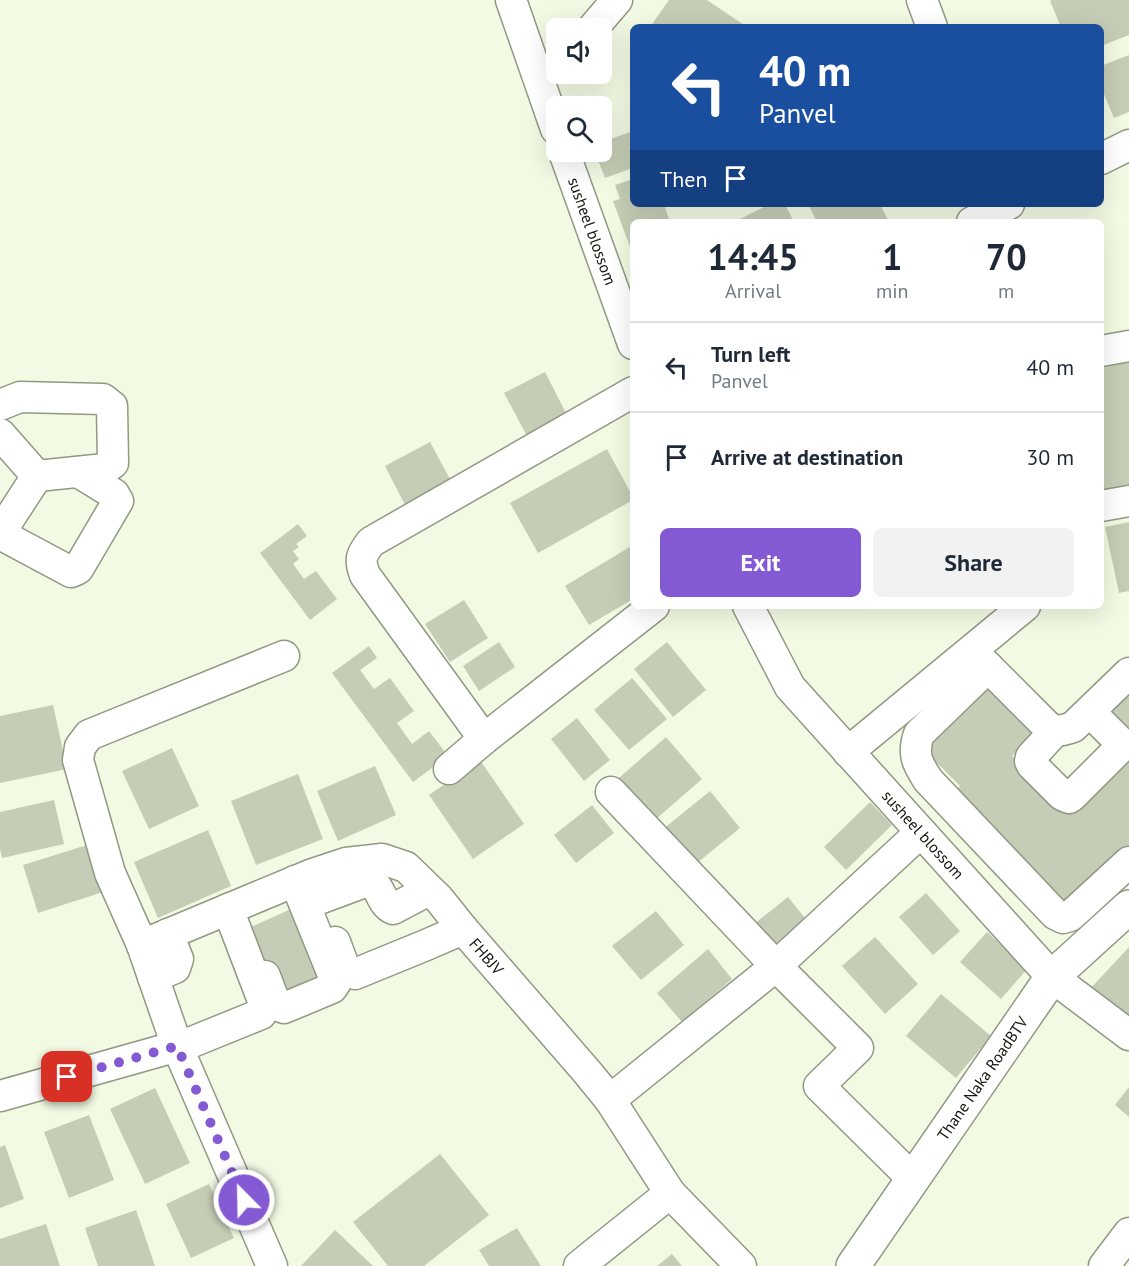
<!DOCTYPE html>
<style>
body{margin:0;font-family:"PT Sans",sans-serif;background:#f2f2f3;color:#1f2937;height:100vh;display:flex;flex-direction:column;font-size:22px;white-space:nowrap}
*{box-sizing:border-box;margin:0}
p{font-size:20px;color:#747a83}
.icon{flex:none;width:33px;height:33px;fill:none;stroke:currentColor;stroke-width:2;stroke-linecap:round;stroke-linejoin:round}
.map{position:relative;flex:1;overflow:hidden}
.side{position:absolute;left:630px;top:219px;width:474px;height:390px;display:flex;flex-direction:column;background:#fff;border-radius:9px;box-shadow:0 6px 24px #0002}
.side>*{flex:none}
.top-card{position:absolute;left:630px;top:24px;width:474px;height:183px;border-radius:9px;box-shadow:0 6px 24px #0002;background:#1a4fa0;color:#fff;overflow:hidden}
.buttons{position:absolute;left:546px;top:18px;display:grid;gap:12px}
.buttons a{display:grid;place-items:center;width:66px;height:66px;border-radius:9px;background:#fff;box-shadow:0 6px 24px #0002;font-size:30px}
.pin{position:absolute;display:grid;place-items:center;width:51px;height:51px;color:#fff;margin:-26px;border-radius:12px;box-shadow:0 3px 9px #0006}
.me{position:absolute;width:66px;margin:-33px;rotate:337deg;stroke-linejoin:round;filter:drop-shadow(0 0 4px #0008)}
.turn{display:flex;align-items:center;gap:21px;height:126px;padding:0 30px;font-size:27px}
.turn .icon{width:78px;height:78px;stroke-width:2.5}
.turn b{display:block;font-size:42px;line-height:51px}
.then{display:flex;align-items:center;height:57px;padding:0 30px;background:#0003;gap:12px;font-size:22px}
.eta{display:flex;justify-content:space-evenly;align-items:center;height:102px;text-align:center}
.eta b{font-size:36px;font-weight:700;line-height:42px}
.primary-button{display:flex;gap:12px;margin-top:auto;padding:12px 30px}
.primary-button a{flex:1;height:69px;border-radius:9px;background:#835ad3;color:#fff;font-size:24px;font-weight:700;line-height:69px;text-align:center}
.primary-button a+a{background:#f2f2f3;color:#1f2937}
ul{padding:0;list-style:none}
li{display:flex;align-items:center;gap:18px;height:90px;padding:0 30px;border-top:2px solid #e0e1e3}
li div{flex:1}
li b{display:block;font-size:22px}
li em{font-style:normal}
.map>svg:first-child{display:block}
</style>
<div class="map">
<svg width="1129" height="1266" viewBox="0 0 1129 1266">
<rect width="100%" height="100%" fill="#f3fae3"/>
<path fill="#c5cdb6" d="M669,0h38l40,27h-97z
M1052,0h77v35l-28,11v-19h-40l-11,-26z
M1129,55v57l-15,6 -13,-31v-21z
M633,131v37l-28,10 -10,-26h7v-10z
M633,179v25h31l6,18h-37v33l-20,-54 7,-2 -5,-14z
M770,204h15l9,18h-60z
M808,204h72l9,18h-72z
M1129,362v127l-28,5v-126z
M545,372l22,43 -40,21 -23,-43z
M430,442l21,39 -46,24 -20,-39z
M607,449l26,48v3l-95,53 -28,-50z
M1129,522v69l-10,2 -14,-66z
M298,524l9,12 -11,8 3,3 -6,4 6,8 -6,5 11,15 12,-8 21,28 -27,21 -50,-67z
M633,545v54l-44,26 -24,-39z
M464,600l24,38 -38,24 -25,-38z
M499,642l16,25 -36,24 -16,-25z
M667,642l39,48 -33,27 -39,-48z
M369,646l8,12 -17,12 14,19 16,-11 24,33 -17,12 15,21 17,-13 19,25 -35,26 -81,-109z
M991,675l51,52 -30,29 55,56 62,-60v98l-67,63 -111,-117 9,-10 -40,-40z
M632,678l35,41 -38,31 -35,-40z
M1129,683v62l-30,-33z
M53,705l14,64 -67,14v-67z
M577,718l33,42 -26,21 -33,-42z
M666,737l36,42 -54,47 -36,-42z
M172,748l27,58 -50,23 -27,-58z
M480,760l44,64 -51,35 -44,-64z
M375,766l21,49 -58,26 -21,-50z
M298,774l25,65 -67,26 -25,-64z
M710,791l30,37 -48,39 -30,-37z
M54,800l10,44 -62,14 -2,-9v-37z
M870,802l22,23 -46,45 -22,-23z
M592,805l22,28 -38,30 -22,-28z
M208,830l23,56 -73,32 -24,-56z
M87,845l16,47 -65,21 -15,-48z
M926,893l34,38 -27,24 -34,-38z
M788,897l21,26 -40,30 -20,-25z
M302,904l30,75 -52,20 -29,-72z
M656,911l28,34 -43,35 -29,-34z
M987,932l41,36 -27,31 -41,-37z
M875,937l43,47 -33,30 -43,-48z
M1129,947v82l-41,-38z
M708,949l24,30 -50,43 -25,-29z
M941,994l50,42 -35,42 -50,-42z
M1129,1087v30l-14,-12z
M155,1088l35,75 -45,21 -35,-75z
M89,1115l25,65 -45,18 -25,-66z
M5,1145l19,54 -24,9v-61z
M440,1154l49,61 -65,51h-36l-35,-44z
M209,1184l25,54 -43,20 -25,-54z
M136,1210l19,56h-57l-13,-38z
M46,1224l14,42h-60v-27z
M517,1228l24,38h-52l-10,-16z
M335,1230l38,36h-72z
M672,1254l10,12h-25z"/>
<g fill="none" stroke-linecap="round" stroke-linejoin="round">
<g stroke="#929883" stroke-width="33">
<g id="minor">
<path d="M511,0l45,129"/>
<path d="M922,0l10,27"/>
<path d="M593,28l24,-28"/>
<path id="s1" d="M564,152l69,192"/>
<path d="M1101,159l28,-14"/>
<path d="M972,222l37,-18"/>
<path d="M1101,351l28,-5"/>
<path d="M0,405l20,-8 83,2 9,7 1,57 -8,6 -68,7"/>
<path d="M0,434l37,42 -37,57"/>
<path d="M1101,506l28,-5"/>
<path d="M0,534l71,38 7,-3 40,-68 -4,-7 -36,-22"/>
<path id="s2" d="M748,606l42,81 262,290 77,58"/>
<path d="M974,653l75,75c9,4 15,2 24,-1l56,-54"/>
<path d="M988,667l-69,67c-7,20 -2,29 9,46l127,134 8,4 7,-2 8,-7 51,-47"/>
<path d="M1055,731l-24,26 -1,4 2,4 30,30 7,3 3,-2 47,-47 1,-4 -1,-4 -29,-29"/>
<path d="M484,739l-119,-164c-6,-16 -4,-20 6,-33l262,-150"/>
<path d="M848,752l177,-146"/>
<path d="M449,769l35,-30 170,-133"/>
<path d="M611,792l165,174 82,82 -39,38 94,93"/>
<path d="M319,899l51,-19c11,7 11,24 23,29l36,-19"/>
<path d="M335,942l10,27 10,5 71,-29 37,-16"/>
<path id="s3" d="M142,945l168,-70 36,-12 36,-4 24,8 33,32 24,30 125,144 22,27 60,93 71,73"/>
<path d="M265,976l11,29 8,3 48,-20 4,-6 -41,-101"/>
<path d="M153,977l22,-9 3,-9 -10,-25"/>
<path d="M0,1096l192,-54 69,-28 4,-8 -37,-97"/>
<path d="M610,1100l166,-134 145,-134"/>
<path d="M272,1266l-95,-220 -35,-101 -32,-72 -32,-113 2,-13 9,-12 195,-79"/>
<path d="M579,1266l91,-73"/>
<path d="M1104,1266l25,-33"/>
</g>
</g>
<g stroke="#929883" stroke-width="36">
<g id="major">
<path id="s4" d="M853,1266l199,-289 77,-70"/>
</g>
</g>
<use href="#minor" stroke="#fff" stroke-width="30"/>
<use href="#major" stroke="#fff" stroke-width="33"/>
</g>
<g fill="none" stroke-linecap="round" stroke-linejoin="round">
<path stroke="#835ad3" stroke-width="10" stroke-dasharray="0 18" d="M67,1077l110,-31 67,154"/>
</g>
<g text-anchor="middle" dominant-baseline="central" stroke-width="4.5" stroke-linejoin="round" paint-order="stroke">
<g font-size="16" fill="#15170f" stroke="#fff">
<text stroke="none"><textPath href="#s1" startOffset="84">susheel blossom</textPath></text>
<text stroke="none"><textPath href="#s2" startOffset="290">susheel blossom</textPath></text>
<text stroke="none"><textPath href="#s3" startOffset="402">FHBJV</textPath></text>
<text stroke="none"><textPath href="#s4" startOffset="228">Thane Naka RoadBTV</textPath></text>
</g>
</g>
</svg>
<div class="buttons">
<a><svg class="icon" aria-label="sound" viewBox="0 0 24 24"><path d="M4 9h4l5-4v14l-5-4H4zM17 9q2 3 0 6"/></svg></a>
<a><svg class="icon" aria-label="search" viewBox="0 0 24 24"><circle cx="10" cy="10" r="6"/><path d="M15 15l6 6"/></svg></a>
</div>
<div class="pin" style="left:67px;top:1077px;background:#d93025"><svg class="icon" aria-label="arrive" viewBox="0 0 24 24"><path d="M6 21V4h12l-3 4 3 4H6"/></svg></div>
<svg class="me" style="left:244px;top:1200px" viewBox="-20 -20 40 40"><circle r="17" fill="#835ad3" stroke="#fff" stroke-width="3"/><path d="M0-11L8 9 0 5-8 9z" fill="#fff"/></svg>
<div class="top-card">
<div class="turn"><svg class="icon" aria-label="left" viewBox="0 0 24 24"><path d="M17 20v-9H6M10 6l-5 5 5 5"/></svg><div><b>40 m</b>Panvel</div></div>
<div class="then">Then<svg class="icon" aria-label="arrive" viewBox="0 0 24 24"><path d="M6 21V4h12l-3 4 3 4H6"/></svg></div>
</div>
<section class="side">
<div class="eta">
<div><b>14:45</b><p>Arrival</p></div>
<div><b>1</b><p>min</p></div>
<div><b>70</b><p>m</p></div>
</div>
<ul>
<li><svg class="icon" aria-label="left" viewBox="0 0 24 24"><path d="M17 20v-9H6M10 6l-5 5 5 5"/></svg><div><b>Turn left</b><p>Panvel</p></div><em>40 m</em></li>
<li><svg class="icon" aria-label="arrive" viewBox="0 0 24 24"><path d="M6 21V4h12l-3 4 3 4H6"/></svg><div><b>Arrive at destination</b></div><em>30 m</em></li>
</ul>
<div class="primary-button"><a>Exit</a><a>Share</a></div>
</section>
</div>
